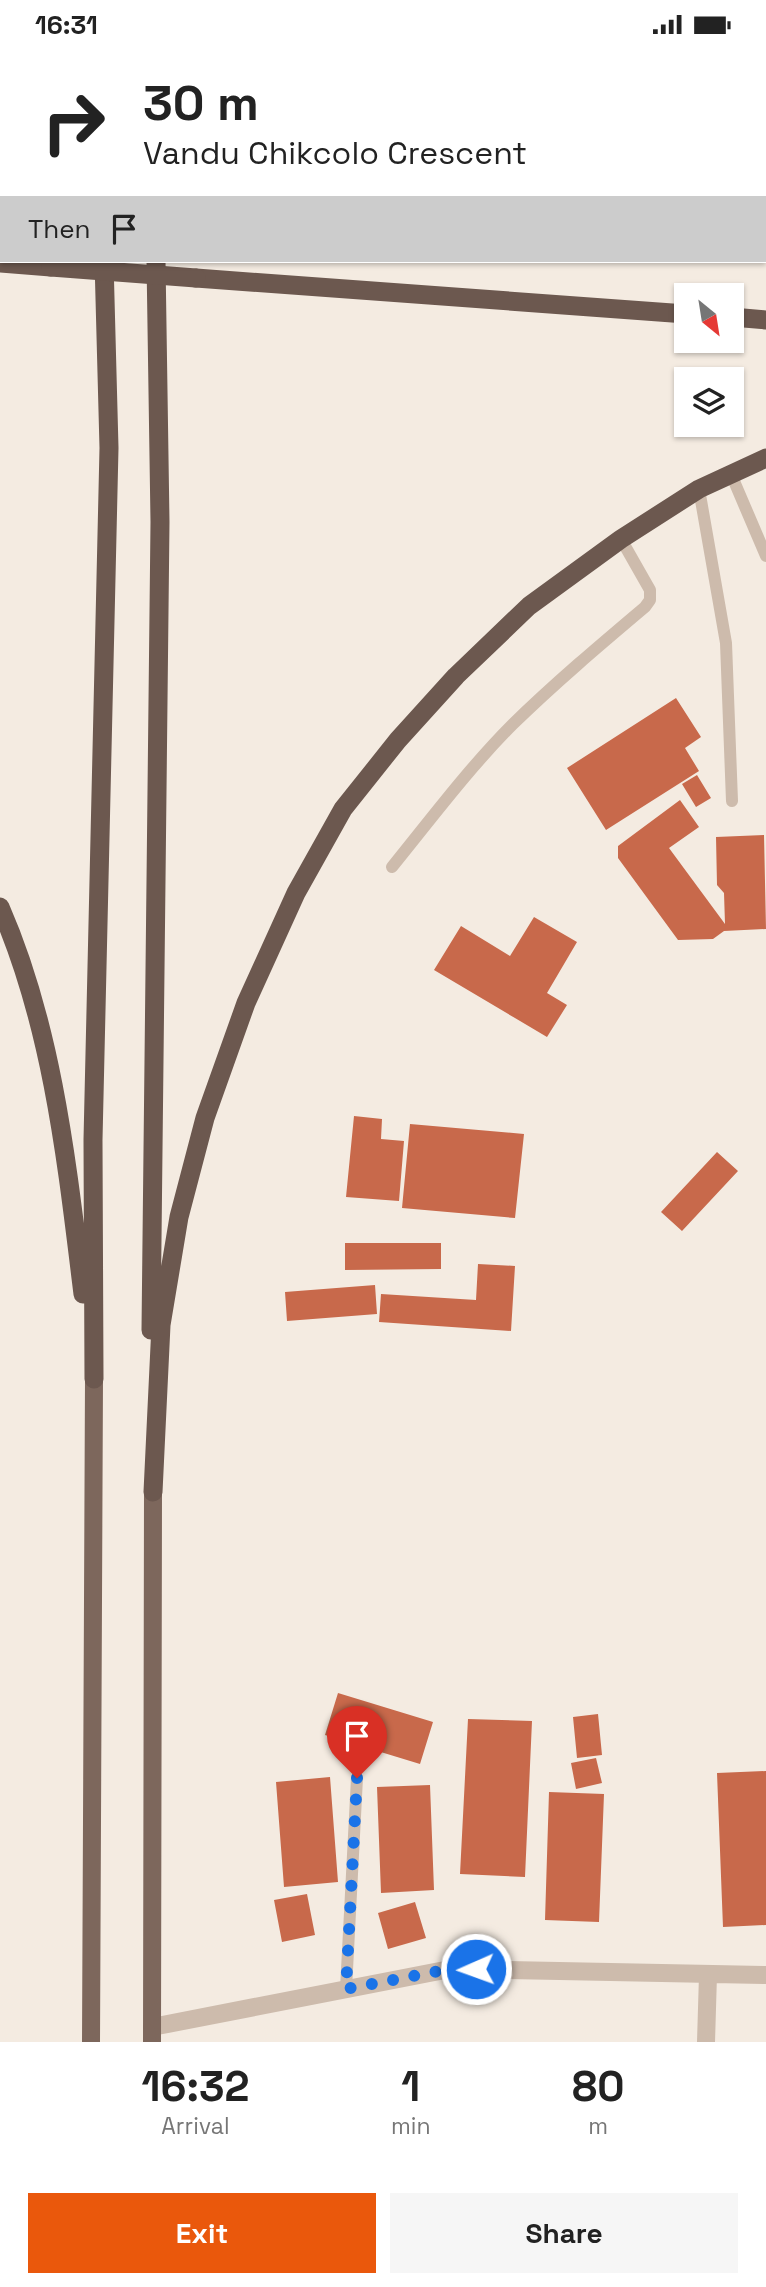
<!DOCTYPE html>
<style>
body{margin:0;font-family:"Space Grotesk",sans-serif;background:#f6f6f6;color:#222;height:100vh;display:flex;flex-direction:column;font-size:26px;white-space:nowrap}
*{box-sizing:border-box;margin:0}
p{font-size:23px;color:#767676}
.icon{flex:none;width:38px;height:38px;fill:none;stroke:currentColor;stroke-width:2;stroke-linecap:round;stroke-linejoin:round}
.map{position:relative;height:1993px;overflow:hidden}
.side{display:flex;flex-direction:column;background:#fff;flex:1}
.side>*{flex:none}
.banner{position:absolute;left:0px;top:0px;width:766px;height:214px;box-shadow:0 2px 5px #0004;background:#fff;color:#222;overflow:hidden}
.needle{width:46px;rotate:150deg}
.buttons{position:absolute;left:674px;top:234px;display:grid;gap:14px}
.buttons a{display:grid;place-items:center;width:70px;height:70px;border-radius:0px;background:#fff;box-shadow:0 2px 5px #0004;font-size:35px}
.pin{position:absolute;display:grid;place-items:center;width:60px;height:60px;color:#fff;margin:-72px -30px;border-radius:50% 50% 50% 0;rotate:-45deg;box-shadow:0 0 7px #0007}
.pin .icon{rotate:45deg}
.me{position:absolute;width:77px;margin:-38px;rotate:268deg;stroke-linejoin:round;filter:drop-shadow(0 0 5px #0008)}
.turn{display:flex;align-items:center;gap:24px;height:147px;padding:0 28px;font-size:32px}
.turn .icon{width:91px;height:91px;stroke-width:2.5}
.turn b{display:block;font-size:49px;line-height:60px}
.then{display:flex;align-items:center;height:66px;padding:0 28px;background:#0003;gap:14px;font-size:26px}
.eta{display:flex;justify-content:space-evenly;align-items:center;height:119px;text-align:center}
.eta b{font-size:42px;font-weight:800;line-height:49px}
.button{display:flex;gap:14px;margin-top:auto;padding:14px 28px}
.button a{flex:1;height:80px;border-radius:0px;background:#ea580c;color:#fff;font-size:28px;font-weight:800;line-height:80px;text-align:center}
.button a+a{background:#f6f6f6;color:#222}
.status{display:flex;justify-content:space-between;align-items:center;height:49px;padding:0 35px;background:#fff;direction:ltr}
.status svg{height:19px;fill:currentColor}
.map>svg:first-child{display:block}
</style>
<div class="status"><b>16:31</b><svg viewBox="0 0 49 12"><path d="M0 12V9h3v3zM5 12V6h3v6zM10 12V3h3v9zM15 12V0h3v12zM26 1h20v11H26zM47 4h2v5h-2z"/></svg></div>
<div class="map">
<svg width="766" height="1993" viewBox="0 0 766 1993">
<rect width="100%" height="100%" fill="#f4ebe1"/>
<path fill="#c8694b" d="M676,649l25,39 -16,11 14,23 -93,59 -39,-62z
M697,726l14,23 -15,9 -14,-23z
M680,751l19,27 -30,21 56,76 -1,-31 -7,-8 -1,-48 48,-2 2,94 -42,2 -11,8 -35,1 -60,-82v-12z
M534,868l43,25 -30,51 20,12 -20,32 -113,-67 27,-44 49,30z
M354,1067l28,3 -1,20 23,2 -5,60 -53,-4z
M410,1075l114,10 -9,84 -113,-10z
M717,1103l21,19 -56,60 -21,-19z
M345,1194h96v26l-96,1z
M478,1215l37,2 -4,65 -132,-9 2,-28 95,6z
M375,1236l2,29 -90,7 -2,-29z
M338,1644l95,29 -13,42 -95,-29z
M598,1665l4,41 -25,3 -4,-41z
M468,1670l64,2 -7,156 -65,-3z
M596,1709l6,25 -26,6 -5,-26z
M766,1722v154l-43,2 -6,-154z
M330,1728l8,105 -54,5 -8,-105z
M430,1736l4,105 -53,3 -4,-106z
M549,1743l55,2 -5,128 -54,-2z
M307,1845l8,41 -33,7 -8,-42z
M415,1853l11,36 -38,11 -10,-36z"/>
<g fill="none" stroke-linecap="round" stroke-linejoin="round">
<path stroke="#cdbbac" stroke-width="12" d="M731,425l35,82
M699,440l27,154 6,158
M392,818c39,-48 77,-99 121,-143 42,-41 87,-79 132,-117l5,-7v-10l-29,-51
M346,1940l11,-211"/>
<path stroke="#cdbbac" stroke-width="18" d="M152,1978l298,-58 316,6
M706,1993l2,-67"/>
<path stroke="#7d675c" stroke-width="18" d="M91,1993l3,-663
M152,1993l1,-550"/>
<path stroke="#6c584f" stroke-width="19" d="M99,0v2
M154,0v2
M0,214l51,4
M196,229l490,36
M732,268l34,3
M0,858c53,121 67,257 83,387
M151,1281l9,-808 -4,-261
M94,1330l-1,-239 16,-692 -5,-187
M153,1443l8,-167 18,-108 26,-99 41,-115 50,-110 47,-84 55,-69 58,-64 73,-70 92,-67 78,-50 67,-31"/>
<path stroke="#5c4a42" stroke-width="21" d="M0,27h2
M765,81l1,1
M0,127l2,1
M765,183h1"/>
<path stroke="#6c584f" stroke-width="19" d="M51,218l145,11"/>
</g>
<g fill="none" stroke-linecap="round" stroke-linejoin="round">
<path stroke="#1a73e8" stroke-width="12" stroke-dasharray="0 21.6" d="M357,1729l-11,211 104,-20h26"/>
</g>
</svg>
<div class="buttons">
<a><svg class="needle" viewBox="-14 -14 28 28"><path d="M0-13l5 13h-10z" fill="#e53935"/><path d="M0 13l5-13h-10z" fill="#767676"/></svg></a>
<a><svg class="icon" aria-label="layers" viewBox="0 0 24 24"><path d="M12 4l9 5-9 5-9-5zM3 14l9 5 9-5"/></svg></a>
</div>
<div class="pin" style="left:357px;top:1729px;background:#d93025"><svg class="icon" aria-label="arrive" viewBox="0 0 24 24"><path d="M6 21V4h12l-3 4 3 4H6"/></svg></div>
<svg class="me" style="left:476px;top:1920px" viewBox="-20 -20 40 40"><circle r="17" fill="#1a73e8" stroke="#fff" stroke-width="3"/><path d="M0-11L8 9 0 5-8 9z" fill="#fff"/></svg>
<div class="banner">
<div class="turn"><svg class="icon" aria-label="right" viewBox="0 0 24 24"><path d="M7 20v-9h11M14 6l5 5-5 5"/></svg><div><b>30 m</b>Vandu Chikcolo Crescent</div></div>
<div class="then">Then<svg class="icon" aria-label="arrive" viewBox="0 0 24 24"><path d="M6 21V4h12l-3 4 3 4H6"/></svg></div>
</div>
</div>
<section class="side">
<div class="eta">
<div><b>16:32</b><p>Arrival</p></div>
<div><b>1</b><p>min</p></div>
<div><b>80</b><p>m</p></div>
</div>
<div class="button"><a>Exit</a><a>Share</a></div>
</section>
